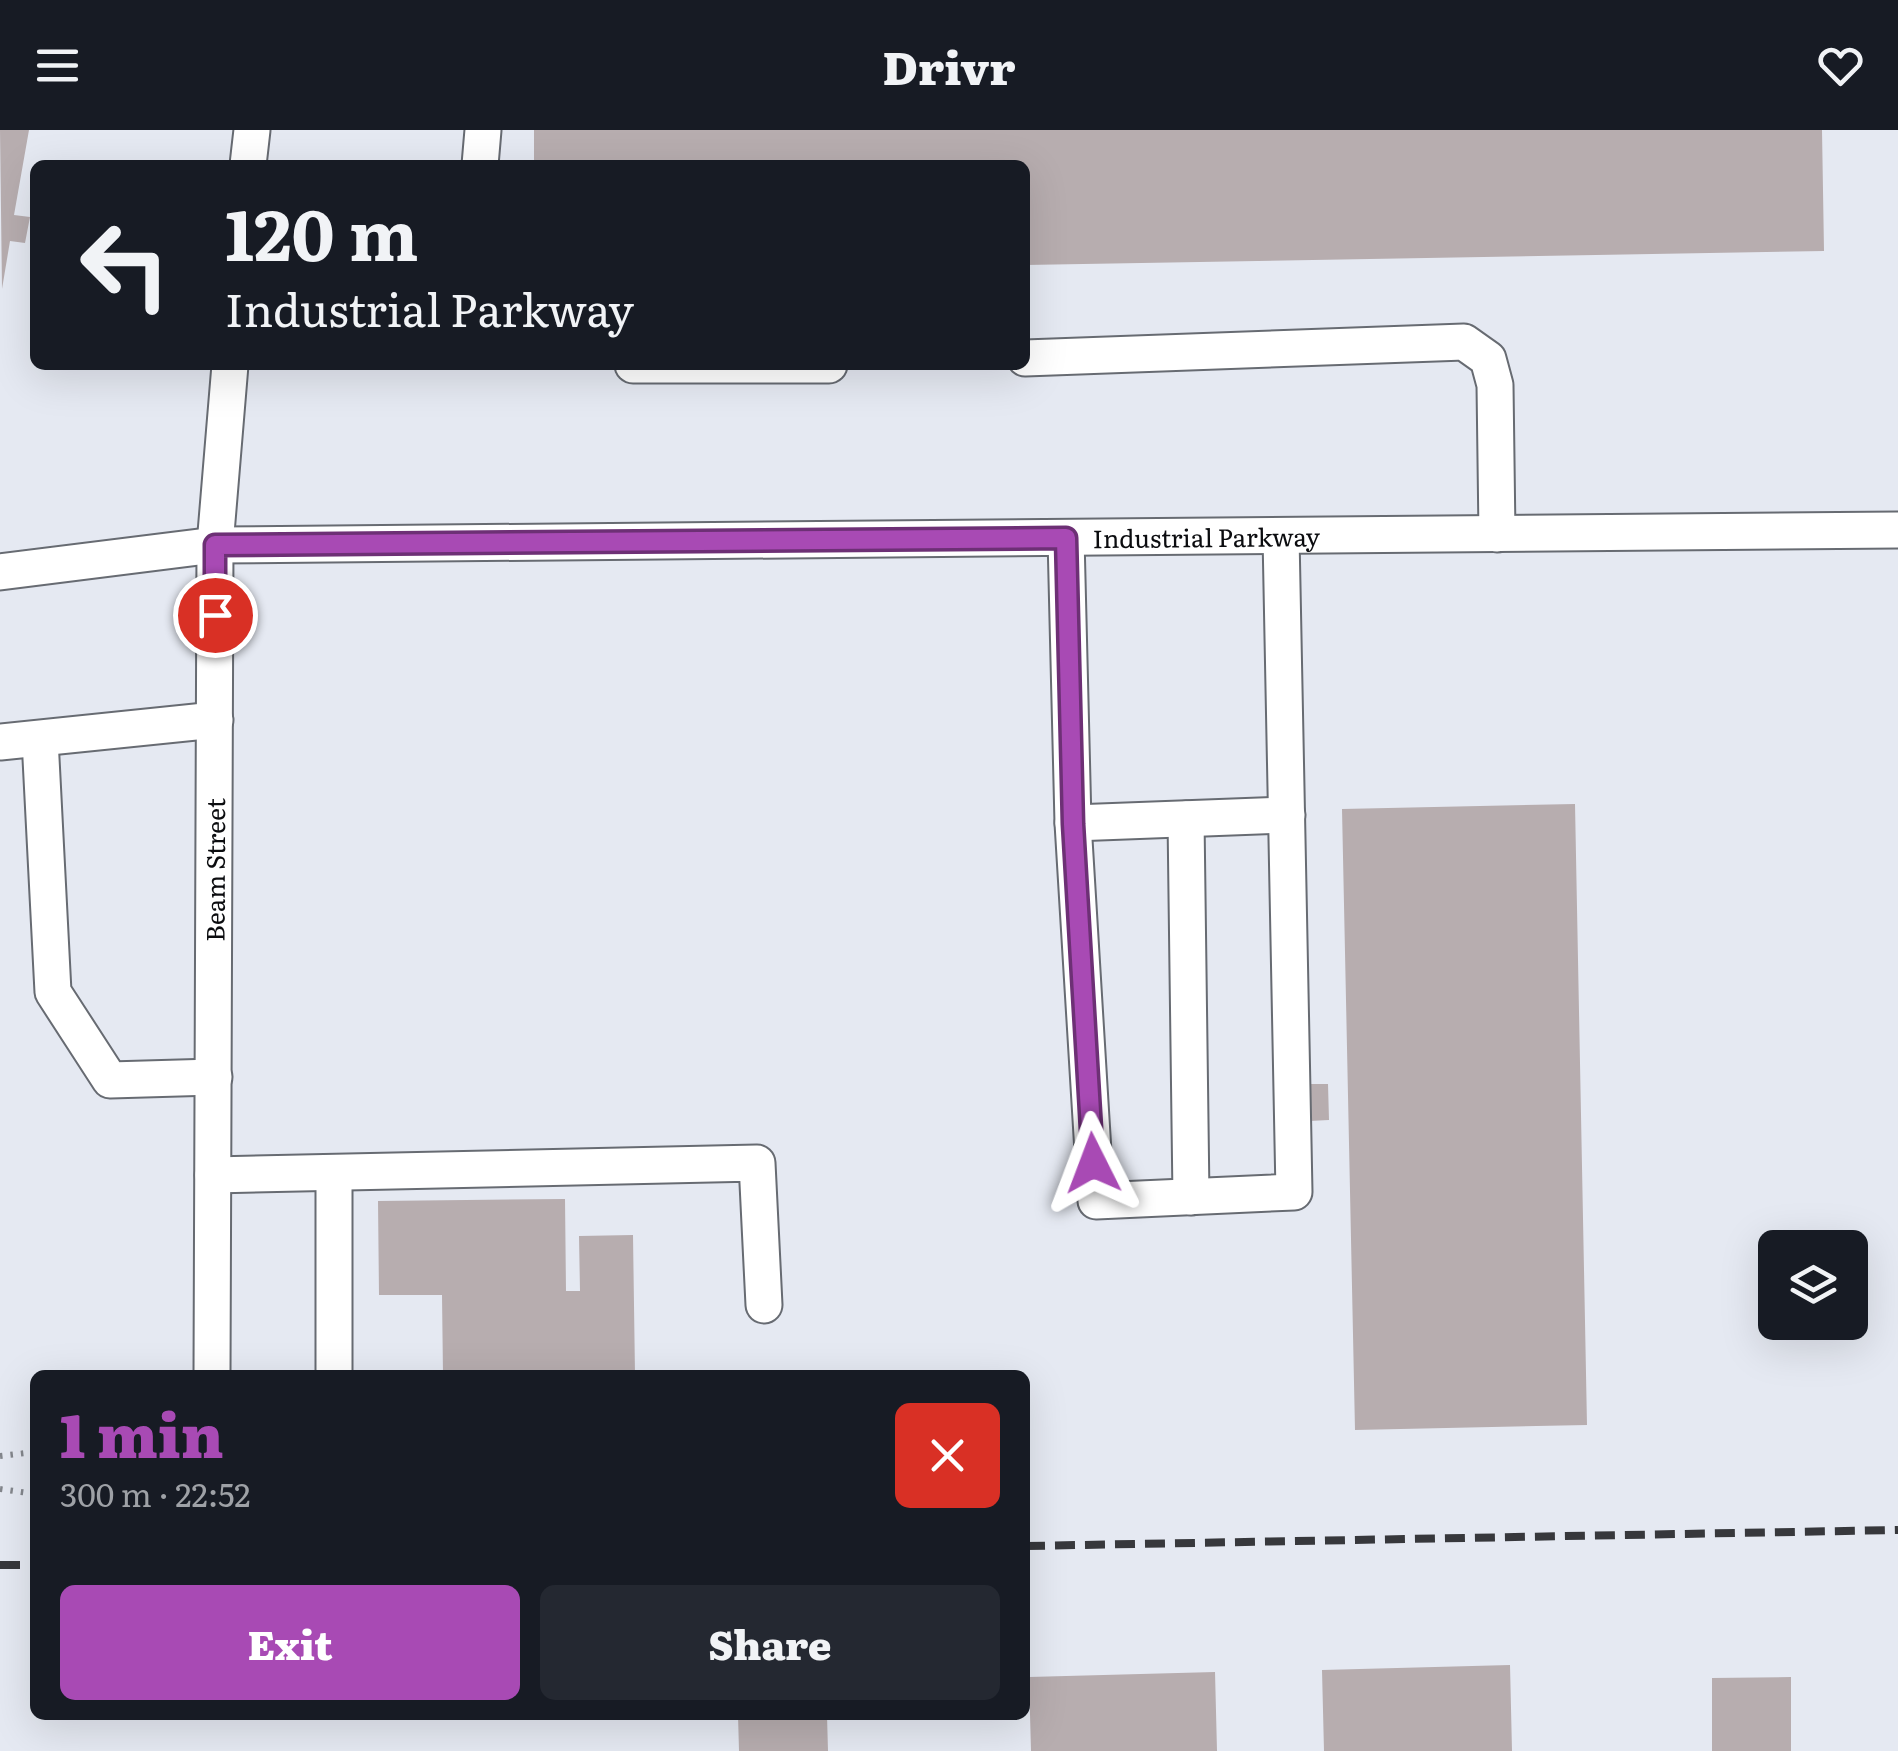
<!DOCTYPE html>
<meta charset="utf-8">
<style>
body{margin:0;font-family:Literata,serif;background:#242831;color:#f1f3f6;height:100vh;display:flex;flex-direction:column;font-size:38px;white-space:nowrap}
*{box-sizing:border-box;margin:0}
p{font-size:32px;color:#9ea1a6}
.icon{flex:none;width:55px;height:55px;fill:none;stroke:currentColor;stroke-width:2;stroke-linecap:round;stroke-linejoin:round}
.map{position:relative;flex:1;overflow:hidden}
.drawer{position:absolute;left:30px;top:1240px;width:1000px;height:350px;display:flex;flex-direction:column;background:#171b24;border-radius:15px;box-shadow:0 10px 40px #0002}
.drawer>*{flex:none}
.hud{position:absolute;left:30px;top:30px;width:1000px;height:210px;border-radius:15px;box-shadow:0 10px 40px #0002;background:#171b24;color:#f1f3f6;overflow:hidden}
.controls{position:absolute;left:1758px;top:1100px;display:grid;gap:20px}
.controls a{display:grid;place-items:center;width:110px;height:110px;border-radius:15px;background:#171b24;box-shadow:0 10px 40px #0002;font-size:50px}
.pin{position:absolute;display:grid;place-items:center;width:85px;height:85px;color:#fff;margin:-42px;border:5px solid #fff;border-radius:50%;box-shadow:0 2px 10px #0007}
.me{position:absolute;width:110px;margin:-55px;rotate:357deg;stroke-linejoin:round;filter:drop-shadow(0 0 8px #0008)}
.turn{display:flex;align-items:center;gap:35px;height:210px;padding:0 30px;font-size:45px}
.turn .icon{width:130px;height:130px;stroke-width:2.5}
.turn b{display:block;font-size:70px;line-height:85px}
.round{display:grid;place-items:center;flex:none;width:105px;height:105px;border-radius:15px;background:#242831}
.head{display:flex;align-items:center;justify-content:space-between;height:170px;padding:0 30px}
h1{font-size:60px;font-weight:800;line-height:75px;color:#a84ab4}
.action{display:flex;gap:20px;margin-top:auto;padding:20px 30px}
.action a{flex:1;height:115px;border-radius:15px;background:#a84ab4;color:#fff;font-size:40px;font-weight:800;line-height:115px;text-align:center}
.action a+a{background:#242831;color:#f1f3f6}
header{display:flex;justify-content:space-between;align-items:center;height:130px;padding:0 30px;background:#171b24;font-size:45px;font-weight:800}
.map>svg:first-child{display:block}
</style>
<header><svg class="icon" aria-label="menu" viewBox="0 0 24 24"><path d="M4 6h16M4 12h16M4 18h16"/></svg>Drivr<svg class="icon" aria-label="heart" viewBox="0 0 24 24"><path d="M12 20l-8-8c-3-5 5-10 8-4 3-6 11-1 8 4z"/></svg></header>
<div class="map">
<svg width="1898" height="1621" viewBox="0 0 1898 1621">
<rect width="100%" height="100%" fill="#e5e9f2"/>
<path fill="#b7adaf" d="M0,0h29l-15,85 16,2 -5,26 -15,-2 -8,48z
M534,0h1288l2,121 -799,14v-100h-491z
M1575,674l12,621 -232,5 -13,-621z
M1309,954h19l1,36 -20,1z
M565,1069l1,92h14l-1,-55 54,-1 2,140h-192l-1,-80h-63l-1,-94z
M1510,1535l2,86h-188l-2,-81z
M1215,1542l2,79h-186l-2,-74z
M1791,1547v74h-79v-73z
M738,1585h89l1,36h-89z"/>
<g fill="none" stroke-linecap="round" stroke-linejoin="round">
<g stroke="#676b72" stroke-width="39">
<g id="minor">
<path d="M248,35l4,-35"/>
<path d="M480,35l3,-35"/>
<path d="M1025,228l439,-16 24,17 7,26 2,149"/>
<path d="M633,235h196"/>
<path d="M1066,408l7,285 23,378 198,-9 -13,-656"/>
<path id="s1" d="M0,442l215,-27 1683,-15"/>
<path d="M40,609l13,253 57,88 104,-3"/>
<path d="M0,612l215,-22"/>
<path d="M1186,689l5,378"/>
<path d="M1073,693l214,-8"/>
<path d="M213,1045l544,-12 7,142"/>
<path id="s2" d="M212,1245l3,-830 15,-180"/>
<path d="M334,1245v-202"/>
</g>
</g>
<path stroke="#84878d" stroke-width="6" stroke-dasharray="2.5 8" stroke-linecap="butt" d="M0,1326l35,-4
M0,1359l35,5"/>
<use href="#minor" stroke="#fff" stroke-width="35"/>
<path stroke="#37383c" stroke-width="8" stroke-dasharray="20 10" stroke-linecap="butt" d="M1025,1416l873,-16
M0,1435h35"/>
</g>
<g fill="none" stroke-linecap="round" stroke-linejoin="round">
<g stroke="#6d3075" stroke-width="25">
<path id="route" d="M215,485v-70l851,-7 7,286 20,339"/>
</g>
<use href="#route" stroke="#a84ab4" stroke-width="18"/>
</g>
<g text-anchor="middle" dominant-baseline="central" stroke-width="8" stroke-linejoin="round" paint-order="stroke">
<g font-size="25" fill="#0b0c0f" stroke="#f2f6ff">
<text stroke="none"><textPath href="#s1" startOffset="1208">Industrial Parkway</textPath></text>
<text stroke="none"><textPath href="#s2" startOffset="505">Beam Street</textPath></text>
</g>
</g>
</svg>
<div class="controls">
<a><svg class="icon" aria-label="layers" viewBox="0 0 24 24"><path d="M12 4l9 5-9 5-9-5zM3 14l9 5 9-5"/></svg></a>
</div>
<div class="pin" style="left:215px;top:485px;background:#d93025"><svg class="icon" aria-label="arrive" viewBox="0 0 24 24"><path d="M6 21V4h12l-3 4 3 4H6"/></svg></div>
<svg class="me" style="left:1093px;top:1033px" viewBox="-20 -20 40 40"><path d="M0-17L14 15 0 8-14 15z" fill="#a84ab4" stroke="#fff" stroke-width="4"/></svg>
<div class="hud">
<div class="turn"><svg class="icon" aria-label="left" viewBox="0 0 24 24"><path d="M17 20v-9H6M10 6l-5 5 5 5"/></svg><div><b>120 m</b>Industrial Parkway</div></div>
</div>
<section class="drawer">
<div class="head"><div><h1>1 min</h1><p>300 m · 22:52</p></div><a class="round" style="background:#d93025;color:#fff"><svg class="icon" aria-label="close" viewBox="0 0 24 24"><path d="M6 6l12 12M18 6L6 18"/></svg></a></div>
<div class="action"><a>Exit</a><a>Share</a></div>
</section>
</div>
